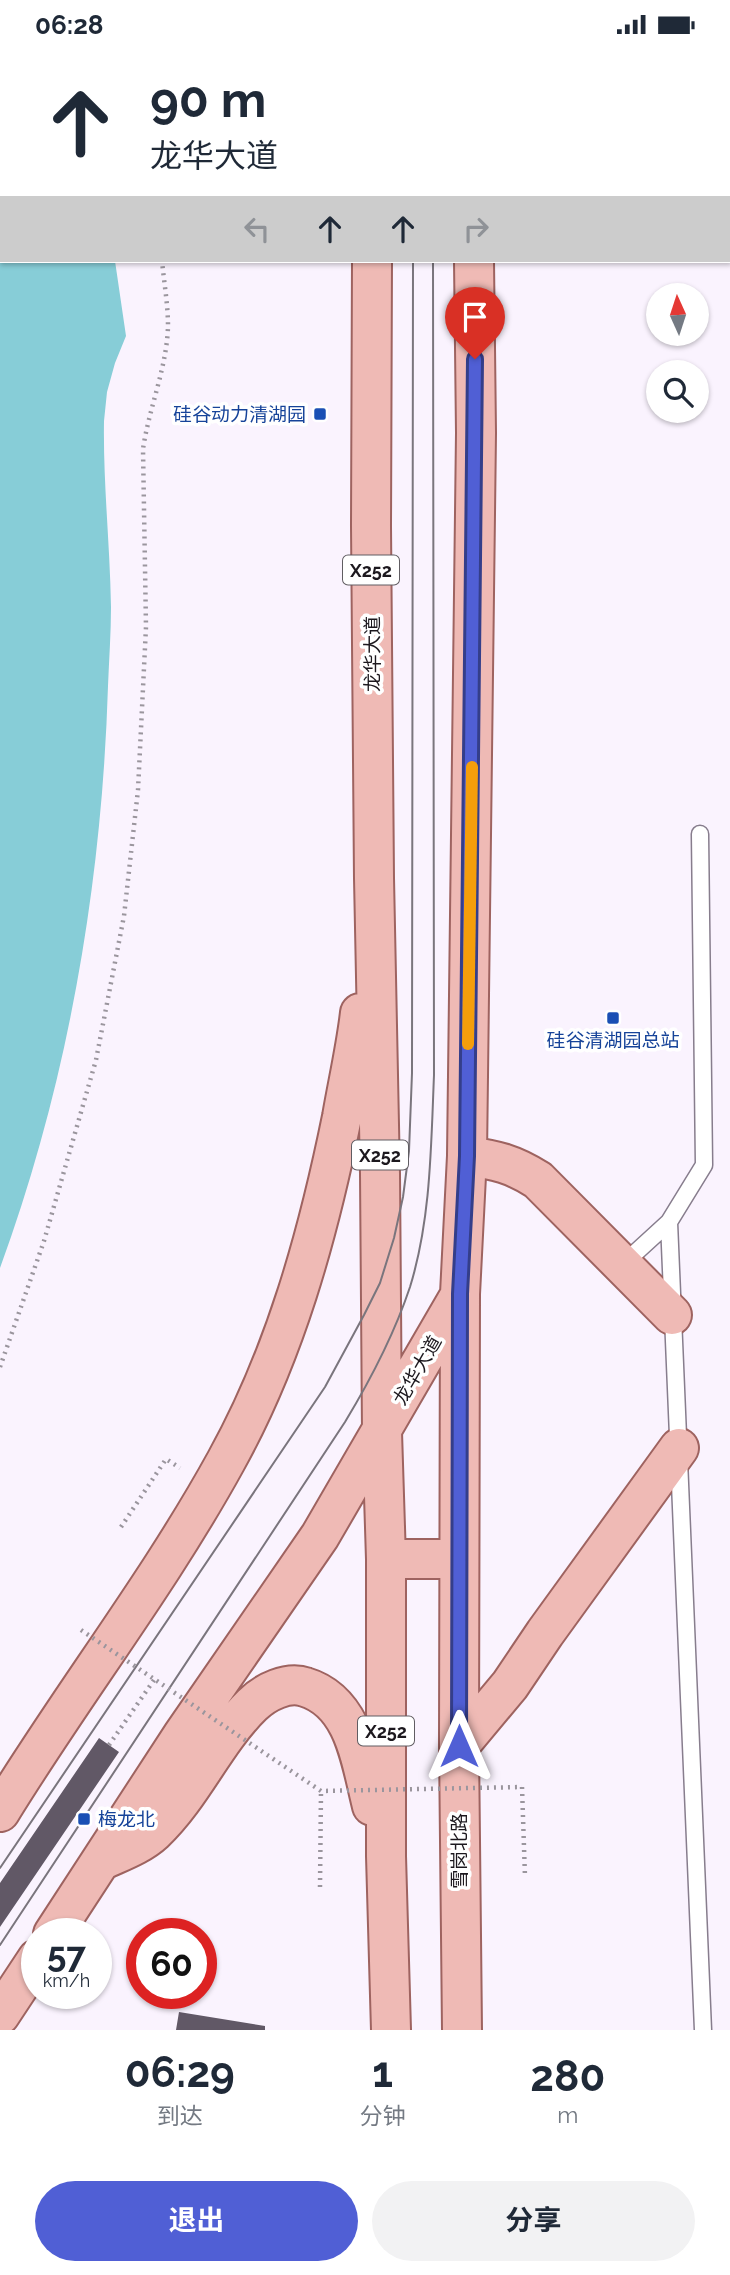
<!DOCTYPE html>
<html lang="zh">
<meta charset="utf-8">
<style>
body{margin:0;font-family:Raleway,"Noto Sans SC",sans-serif;background:#f2f2f3;color:#1f2937;height:100vh;display:flex;flex-direction:column;font-size:26px;white-space:nowrap}
*{box-sizing:border-box;margin:0}
p{font-size:23px;color:#747a83}
.icon{flex:none;width:38px;height:38px;fill:none;stroke:currentColor;stroke-width:2;stroke-linecap:round;stroke-linejoin:round}
.map{position:relative;height:1981px;overflow:hidden}
.side{display:flex;flex-direction:column;background:#fff;flex:1}
.side>*{flex:none}
.banner{position:absolute;left:0px;top:0px;width:732px;height:214px;box-shadow:0 2px 5px #0004;background:#fff;color:#1f2937;overflow:hidden}
.needle{width:46px;rotate:357deg}
.fabs{position:absolute;left:646px;top:234px;display:grid;gap:14px}
.fabs a{display:grid;place-items:center;width:63px;height:63px;border-radius:50%;background:#fff;box-shadow:0 2px 5px #0004;font-size:35px}
.speed{position:absolute;left:21px;top:1869px;display:flex;gap:14px;font-size:35px;font-weight:700;text-align:center}
.speed>*{display:grid;place-content:center;width:91px;height:91px;border-radius:50%;background:#fff;box-shadow:0 2px 5px #0004;line-height:1}
.speed small{font-size:18px;font-weight:400}
.speed .limit{border:10px solid #d22;background:#fff;color:#111}
.pin{position:absolute;display:grid;place-items:center;width:60px;height:60px;color:#fff;margin:-72px -30px;border-radius:50% 50% 50% 0;rotate:-45deg;box-shadow:0 0 7px #0007}
.pin .icon{rotate:45deg}
.me{position:absolute;width:77px;margin:-38px;rotate:0deg;stroke-linejoin:round;filter:drop-shadow(0 0 5px #0008)}
.turn{display:flex;align-items:center;gap:24px;height:147px;padding:0 35px;font-size:32px}
.turn .icon{width:91px;height:91px;stroke-width:2.5}
.turn b{display:block;font-size:49px;line-height:60px}
.lanes{display:flex;align-items:center;height:66px;padding:0 35px;background:#0003;justify-content:center;gap:35px;direction:ltr}
.lanes .off{opacity:.35}
.eta{display:flex;justify-content:space-evenly;align-items:center;height:119px;text-align:center}
.eta b{font-size:42px;font-weight:700;line-height:49px}
.action{display:flex;gap:14px;margin-top:auto;padding:14px 35px}
.action a{flex:1;height:80px;border-radius:42px;background:#505fd5;color:#fff;font-size:28px;font-weight:700;line-height:80px;text-align:center}
.action a+a{background:#f2f2f3;color:#1f2937}
.status{display:flex;justify-content:space-between;align-items:center;height:49px;padding:0 35px;background:#fff;direction:ltr}
.status svg{height:19px;fill:currentColor}
.map>svg:first-child{display:block}
</style>
<div class="status"><b>06:28</b><svg viewBox="0 0 49 12"><path d="M0 12V9h3v3zM5 12V6h3v6zM10 12V3h3v9zM15 12V0h3v12zM26 1h20v11H26zM47 4h2v5h-2z"/></svg></div>
<div class="map">
<svg width="730" height="1981" viewBox="0 0 730 1981">
<rect width="100%" height="100%" fill="#faf3fe"/>
<path fill="#87cdd7" d="M0,0l74,2h-72v210h113l11,75 -11,27 -8,29 -3,29c-1,62 6,124 7,186 0,26 -2,53 -3,79 -6,197 -40,397 -108,582z"/>
<path fill="#615866" d="M99,1689l20,14 -119,175v-44z
M179,1963l86,14v4h-89z"/>
<g fill="none" stroke-linecap="round" stroke-linejoin="round">
<g stroke="#877d8d" stroke-width="19">
<path id="lane" d="M669,1173l34,808
M622,1216l47,-43 35,-57 -4,-331"/>
</g>
<g stroke="#9e6360" stroke-width="42">
<path id="primary" d="M472,0v2
M373,2v-2
M372,212l-1,265 3,352 6,296 2,258 4,127v297l5,174
M467,1107c29,4 46,8 71,24l134,135
M386,1510h73
M459,1697l51,-61 35,-52 134,-185
M0,1763c73,-119 159,-229 226,-351 59,-106 92,-226 116,-344 6,-35 14,-69 18,-104
M103,1811c17,-8 37,-15 51,-28 39,-37 60,-90 98,-127 13,-13 36,-24 53,-18 50,15 56,76 67,119
M53,1885l129,-198 138,-200 140,-241
M0,1966l37,-56
M462,1981l-3,-284 1,-452 7,-138 9,-723 -2,-172"/>
</g>
<path stroke="#9a959d" stroke-width="4.5" stroke-dasharray="2 5" stroke-linecap="butt" d="M107,0v2
M0,1318l44,-126 52,-181 28,-144 14,-126 8,-163 -3,-178c6,-41 24,-82 25,-123 0,-21 -4,-44 -6,-65
M121,1478l45,-68 14,9
M109,1696l45,-65
M522,1738l3,90
M320,1838l1,-96"/>
<use href="#lane" stroke="#fff" stroke-width="16"/>
<use href="#primary" stroke="#efbab5" stroke-width="38"/>
<path stroke="#7a757d" stroke-width="2" d="M413,2v-2
M433,2v-2
M0,1819l325,-481 39,-72 16,-32 14,-45 9,-41 6,-46 3,-78 1,-812
M0,1896l345,-523c26,-43 49,-87 65,-135 21,-68 21,-141 24,-212l-1,-814"/>
<path stroke="#9a959d" stroke-width="4.5" stroke-dasharray="2 5" stroke-linecap="butt" d="M81,1581l240,161 201,-4"/>
</g>
<g fill="none" stroke-linecap="round" stroke-linejoin="round">
<g stroke="#343e8a" stroke-width="18">
<path id="route" d="M459,1697l1,-452 7,-138 8,-797"/>
</g>
<use href="#route" stroke="#505fd5" stroke-width="12"/>
<path stroke="#f59e0b" stroke-width="12" d="M468,995l4,-277"/>
</g>
<g fill="#1a4fb4" stroke="#fff" stroke-width="2.5">
<rect x="313" y="358" width="14" height="14" rx="3.5"/>
<rect x="606" y="962" width="14" height="14" rx="3.5"/>
<rect x="77" y="1763" width="14" height="14" rx="3.5"/>
</g>
<g text-anchor="middle" dominant-baseline="central" stroke-width="7" stroke-linejoin="round" paint-order="stroke">
<g fill="#fff" stroke="#605d62" stroke-width="2">
<rect x="343" y="506.5" width="56" height="29" rx="5"/>
<rect x="352" y="1091.5" width="56" height="29" rx="5"/>
<rect x="358" y="1667.5" width="56" height="29" rx="5"/>
</g>
<g font-size="18" font-weight="bold" fill="#1c181e">
<text x="371" y="521">X252</text>
<text x="380" y="1106">X252</text>
<text x="386" y="1682">X252</text>
</g>
<g font-size="19" fill="#164399" stroke="#fff" text-anchor="end">
<text x="306" y="365">硅谷动力清湖园</text>
<text x="613" y="991" text-anchor="middle">硅谷清湖园总站</text>
<text x="98" y="1770" text-anchor="start">梅龙北</text>
</g>
<g font-size="19" fill="#1c181e" stroke="#fff">
<text transform="translate(372 605) rotate(-90)">龙华大道</text>
<text transform="translate(417 1321) rotate(-60)">龙华大道</text>
<text transform="translate(459 1802) rotate(-90)">雪岗北路</text>
</g>
</g>
</svg>
<div class="fabs">
<a><svg class="needle" viewBox="-14 -14 28 28"><path d="M0-13l5 13h-10z" fill="#e53935"/><path d="M0 13l5-13h-10z" fill="#747a83"/></svg></a>
<a><svg class="icon" aria-label="search" viewBox="0 0 24 24"><circle cx="10" cy="10" r="6"/><path d="M15 15l6 6"/></svg></a>
</div>
<div class="speed"><div>57<small>km/h</small></div><div class="limit">60</div></div>
<div class="pin" style="left:475px;top:310px;background:#d93025"><svg class="icon" aria-label="arrive" viewBox="0 0 24 24"><path d="M6 21V4h12l-3 4 3 4H6"/></svg></div>
<svg class="me" style="left:459px;top:1697px" viewBox="-20 -20 40 40"><path d="M0-17L14 15 0 8-14 15z" fill="#505fd5" stroke="#fff" stroke-width="4"/></svg>
<div class="banner">
<div class="turn"><svg class="icon" aria-label="ahead" viewBox="0 0 24 24"><path d="M12 20V5M6 11l6-6 6 6"/></svg><div><b>90 m</b>龙华大道</div></div>
<div class="lanes"><svg class="icon off" aria-label="left" viewBox="0 0 24 24"><path d="M17 20v-9H6M10 6l-5 5 5 5"/></svg><svg class="icon" aria-label="ahead" viewBox="0 0 24 24"><path d="M12 20V5M6 11l6-6 6 6"/></svg><svg class="icon" aria-label="ahead" viewBox="0 0 24 24"><path d="M12 20V5M6 11l6-6 6 6"/></svg><svg class="icon off" aria-label="right" viewBox="0 0 24 24"><path d="M7 20v-9h11M14 6l5 5-5 5"/></svg></div>
</div>
</div>
<section class="side">
<div class="eta">
<div><b>06:29</b><p>到达</p></div>
<div><b>1</b><p>分钟</p></div>
<div><b>280</b><p>m</p></div>
</div>
<div class="action"><a>退出</a><a>分享</a></div>
</section>
